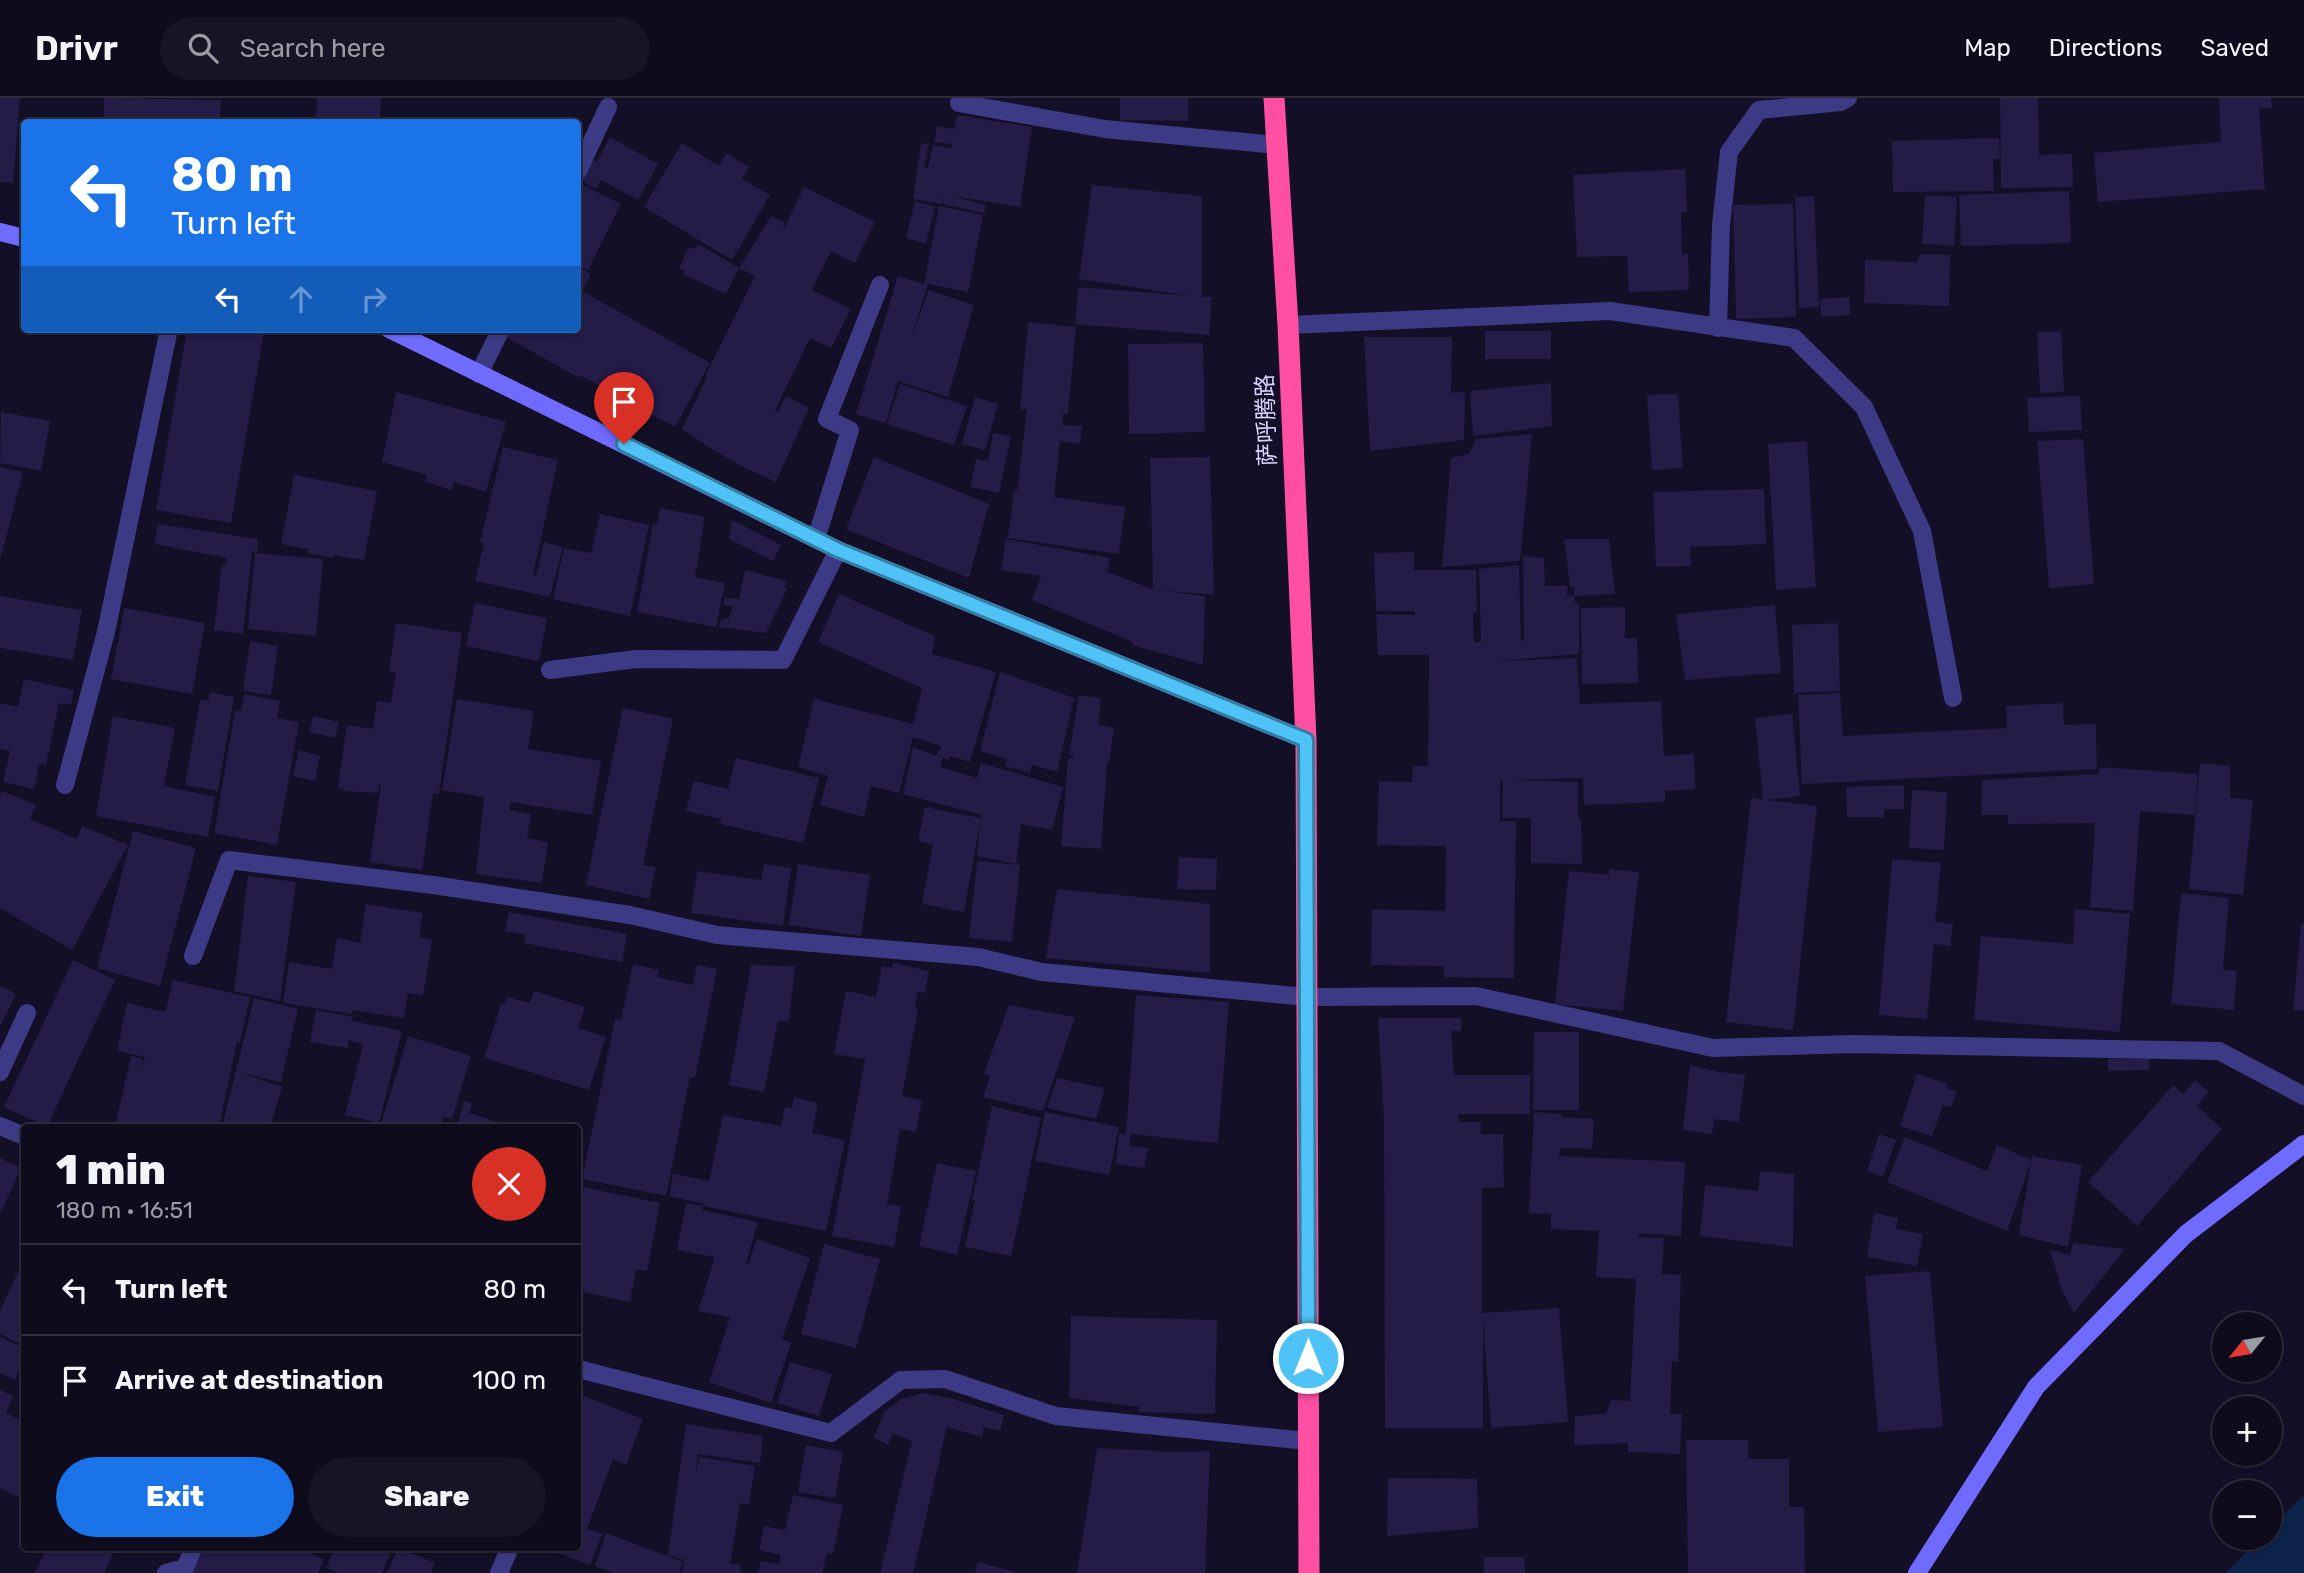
<!DOCTYPE html>
<meta charset="utf-8">
<style>
body{margin:0;font-family:Rubik,"Noto Sans SC",sans-serif;background:#171425;color:#f1f3f6;height:100vh;display:flex;flex-direction:column;font-size:26px;white-space:nowrap}
*{box-sizing:border-box;margin:0}
p{font-size:23px;color:#9b9ba3}
.icon{flex:none;width:38px;height:38px;fill:none;stroke:currentColor;stroke-width:2;stroke-linecap:round;stroke-linejoin:round}
.map{position:relative;flex:1;overflow:hidden}
.drawer{position:absolute;left:21px;top:1026px;width:560px;height:427px;display:flex;flex-direction:column;background:#0e0b1c;border-radius:7px;box-shadow:0 2px 5px #0004,0 0 0 2px #2e2b3b}
.drawer>*{flex:none}
.guide{position:absolute;left:21px;top:21px;width:560px;height:214px;border-radius:7px;box-shadow:0 2px 5px #0004,0 0 0 2px #2e2b3b;background:#1a73e8;color:#fff;overflow:hidden}
.needle{width:46px;rotate:240deg}
.controls{position:absolute;left:2212px;top:1214px;display:grid;gap:14px}
.controls a{display:grid;place-items:center;width:70px;height:70px;border-radius:50%;background:#0e0b1c;box-shadow:0 2px 5px #0004,0 0 0 2px #2e2b3b;font-size:35px}
.pin{position:absolute;display:grid;place-items:center;width:60px;height:60px;color:#fff;margin:-72px -30px;border-radius:50% 50% 50% 0;rotate:-45deg;box-shadow:0 0 7px #0007}
.pin .icon{rotate:45deg}
.me{position:absolute;width:77px;margin:-38px;rotate:0deg;stroke-linejoin:round;filter:drop-shadow(0 0 5px #0008)}
.turn{display:flex;align-items:center;gap:24px;height:147px;padding:0 35px;font-size:32px}
.turn .icon{width:91px;height:91px;stroke-width:2.5}
.turn b{display:block;font-size:49px;line-height:60px}
.lanes{display:flex;align-items:center;height:66px;padding:0 35px;background:#0003;justify-content:center;gap:35px;direction:ltr}
.lanes .off{opacity:.35}
.round{display:grid;place-items:center;flex:none;width:74px;height:74px;border-radius:37px;background:#171425}
.head{display:flex;align-items:center;justify-content:space-between;height:119px;padding:0 35px}
h1{font-size:42px;font-weight:800;line-height:52px}
.button{display:flex;gap:14px;margin-top:auto;padding:14px 35px}
.button a{flex:1;height:80px;border-radius:42px;background:#1a73e8;color:#fff;font-size:28px;font-weight:800;line-height:80px;text-align:center}
.button a+a{background:#171425;color:#f1f3f6}
ul{padding:0;list-style:none}
li{display:flex;align-items:center;gap:21px;height:91px;padding:0 35px;border-top:2px solid #2e2b3b}
li div{flex:1}
li b{display:block;font-size:26px}
li em{font-style:normal}
header{display:flex;align-items:center;gap:42px;box-sizing:border-box;height:98px;padding:0 35px;background:#0e0b1c;border-bottom:2px solid #2e2b3b}
header strong{font-size:33px}
nav{display:flex;gap:38px;margin-inline-start:auto;font-size:24px}
.search{width:490px;height:63px;background:#171425;display:flex;align-items:center;gap:18px;box-sizing:border-box;padding:0 24px;border-radius:38px;color:#9b9ba3;font-size:26px}
.map>svg:first-child{display:block}
</style>
<header>
<strong>Drivr</strong>
<div class="search"><svg class="icon" aria-label="search" viewBox="0 0 24 24"><circle cx="10" cy="10" r="6"/><path d="M15 15l6 6"/></svg>Search here</div>
<nav><a>Map</a><a>Directions</a><a>Saved</a></nav>
</header>
<div class="map">
<svg width="2304" height="1475" viewBox="0 0 2304 1475">
<rect width="100%" height="100%" fill="#130f26"/>
<path fill="#0c2248" d="M2304,1397v78h-78l34,-35h10v-9z"/>
<path fill="#241b47" d="M0,0h20l-7,85 -13,-1z
M104,0l117,2 -1,22h-116z
M317,0h64l-1,24h-64z
M1120,0h68v23l-68,-1z
M2000,0h38l1,57 33,-1 1,33 -72,1z
M2219,0h52l1,10 -13,1 6,80 -167,13 -4,-49 127,-11z
M957,17l75,12 -12,80 -68,-11 34,9 -2,8 -41,-9 1,-9 -2,9 -29,-5 8,-56 8,1 -5,24h4l5,-23 19,3v-4l-18,-2 3,-16 17,3z
M610,39l48,27 -20,36 -37,-20 -5,9 -14,-8 11,-21 4,2z
M1999,40l1,21h-7l1,32 -101,1 -1,-51z
M682,45l37,23 7,-13 23,14 -7,12 28,16 -38,65 -88,-53z
M1685,71l2,43h-6l1,42h6l1,36 -60,2 -2,-36 -50,1 -4,-82z
M579,85l42,21 -33,66 -10,-5v-78z
M1092,87l110,11v101h10l-3,38 -134,-11 3,-37 113,9 -112,-17z
M804,89l71,35 -20,41 -24,-12 -19,39 39,19 -20,39 -21,-10 -35,72 3,2 8,-16 23,12 -33,74 -31,-14 -35,-20 -28,-19 25,-52 -2,-1 50,-100 -16,-8 -13,26 -43,-20 2,-3 -6,-3 10,-21 6,2 3,-5 41,24 32,-52 14,7 -2,8z
M2069,93l2,52 -110,3 -2,-51z
M1925,97l32,2 -3,49 -32,-2z
M1814,98l5,111 -20,1 -4,-111z
M915,103l20,6 -9,37 -20,-6z
M1793,106l3,113 -60,2 -3,-114z
M939,108l44,9 -15,77 -40,-8 -17,54 18,-48 45,15 -26,92 -50,-16 -12,42 -30,-9 42,-138 26,8z
M1919,156l31,1 -1,51 -85,-3 1,-43 53,2z
M578,169l13,7 -9,17 128,72 -35,64 -95,-52 -1,3 -73,-41 4,-8h68z
M1849,199l2,18 -30,2 -1,-18z
M1028,224l48,5 -8,87 -18,-1 13,1 -1,11 20,1 -2,18 -20,-3 -6,56 71,10 -6,47 -111,-16 6,-47h3l10,-82h-7z
M187,231h61l16,3 -33,191 -75,-13z
M1485,233h66v28h-66z
M2061,233l3,61 -24,1 -3,-61z
M1364,239h88l-1,56 14,-1 -1,48 -94,11z
M1203,245l2,89 -76,2 -1,-90z
M1551,285l1,43 -79,10 -3,-45z
M900,286l67,22 -13,39 -67,-21z
M396,294l110,30 -20,70 -32,-10 -2,8 -27,-8 2,-7 -45,-13z
M1678,296l5,74 -31,2 -5,-75z
M2080,298l2,34 -53,2 -2,-34z
M975,299l23,7 -13,46 -23,-6z
M1,314l49,9 -9,50 -41,-8z
M993,335l18,3 -12,57 -29,-6 6,-28 12,2z
M1532,336l-12,127 -78,6 9,-109 18,-4 7,-15z
M2083,341l11,145 -45,4 -12,-147z
M1807,343l9,146 -40,3 -8,-146z
M503,349l55,13 -25,115 3,1 8,-34 19,5 -13,50 -75,-16 9,-38 -4,-1z
M874,359l115,47 -20,74 -123,-49z
M1210,359l4,138 -57,-5 48,6 -2,69 -71,-20 1,-3 -101,-42 9,-24 -40,-6 5,-31 104,19 -3,14 46,17 -3,-131z
M0,369l23,5 -22,85h-1z
M294,377l83,16 -13,69 -30,-5v3l-27,-5 1,-4 -27,-5z
M1764,391l2,55 -76,3 1,19 -35,1 -3,-75z
M660,410l45,9 -10,60 30,6 -9,44 -79,-15 16,-88 4,1z
M600,416l49,11 -19,91 -77,-17 11,-51 27,5z
M732,422l49,25 -8,16 -44,-22z
M158,426l100,15 -1,13 -5,-1 -9,83 -29,-4 8,-66 4,1 1,-7 -73,-14z
M1564,441h45l6,55 -41,2 1,-9h-5z
M1414,454v18h62l1,41 -4,3 1,28h7l-2,-73 40,-4 2,76 3,-1 -1,-84 21,2 1,28h22v9l7,1 1,7 4,1v50l-84,7 82,-3 3,46 81,-3 3,55 30,-2 1,35 -30,2v11l-81,3 -1,-27 -70,2 65,2v37h3l1,45 -51,-1v-45h-29l1,-38h-3v41h16l-2,157 -70,-1v-11l-73,-1 1,-56 73,2 1,-65 -69,-1 2,-64 33,1 1,-16h15l1,-111h-51l-2,-41 39,1v-4h-39l-2,-58z
M255,455l68,6 -7,77 -68,-7z
M745,472l42,11 -3,6 3,2 -21,44 -47,-6 2,-8 8,-1 4,-12 -10,-1 2,-7 14,1z
M839,496l96,42 -3,18 64,18 -26,90 -20,-6 -1,4 -6,-2 -3,9 37,11 4,-15 82,24 -11,43 -31,-6 -5,40 -39,-8 3,-33 -16,89 -42,-8 11,-60 -15,-3 7,-34 56,11 1,-3 -79,-21 10,-47 23,9 5,-10 -28,-9 -14,56 -28,-7 -7,31 -44,-12 8,-29 -30,-9 16,-68 99,25 9,-36 -104,-46z
M0,498l82,14 -9,50 -73,-12z
M475,505l72,15 -8,43 -73,-15z
M1775,507l6,68 -96,7 -9,-66z
M1625,509v31h12l1,45 -56,1 -1,-76z
M124,510l81,15 -13,71 -81,-15z
M396,525l66,10 -23,161 -6,-1 -11,77 -52,-8 11,-77h-2l-1,8 -35,-2 1,-3 -6,-1 9,-62 26,4 4,-28 14,2 5,-30 -7,-1z
M1838,525l2,68 -46,2 -2,-68z
M250,543l28,5 -7,49 -28,-4z
M1000,574l74,26 -17,74 -25,-7 -2,8 -25,-7 2,-7 -27,-8z
M24,581l50,11 -3,15 -12,-2 -13,62 -7,-1 -5,25 -31,-7 7,-31 -10,-2v-46l18,4z
M210,594l24,5 -16,94 -33,-6 15,-85 8,1z
M1840,595l3,43 164,-8 -1,-22 57,-3 1,22 32,-1 1,45 -295,15 -4,-89z
M244,596l36,7 -3,17 22,4 -22,123 -63,-12 21,-122h6z
M1079,597l22,3 -3,27 16,3 -5,35h-2l-6,86 -40,-3 7,-88 5,1v-4h-4z
M457,601l77,12 -6,38 73,12 -9,54 -81,-13 -2,8 22,4 -4,24 21,4 -6,41 -66,-9 8,-77 -42,-7z
M623,610l50,11 -30,146 13,2 -7,32 -63,-14z
M1792,616l8,82 -36,4 53,6 -24,224 -67,-8 25,-224 12,2 -8,-82z
M113,618l62,12 -11,58 51,11 -7,40 -112,-21z
M313,618l26,6 -4,16 -26,-6z
M299,652l21,6 -5,25 -22,-5z
M736,660l83,20 -16,65 -83,-19 1,-5 -35,-8 8,-30 34,8z
M2200,665l30,3v32l23,2 -10,95 -54,-6z
M2100,669l98,7 -3,41 -55,-4 -7,100 -43,-4 5,-84 -87,1v-9h-27l1,-35 117,-6z
M1904,687v24h-20v8h-37l-1,-30z
M1912,692l35,2 -3,58 -35,-2z
M2,693l34,14 -6,14 47,20 5,-13 46,19 -56,105 -72,-42v-113z
M133,733l63,17 -36,138 -63,-18z
M1179,759l38,2 -1,31 -39,-1z
M1892,761l49,4 -6,59 18,2 -3,22 -16,-2 -7,75 -48,-4z
M977,763l43,4 -8,77 -43,-4z
M764,766l27,4 -8,58 -92,-13 6,-42 64,9z
M798,766l72,11 -9,61 -72,-11z
M1609,771l30,3 -16,139 -68,-7 14,-133 40,4z
M248,778l48,6 -16,119 -46,-10z
M1057,791l153,15v69l-164,-15z
M2181,795l48,5 -6,72 14,1 -3,39 -63,-6z
M366,806l57,9 -4,24 13,3 -9,56 -15,-3 -4,25 -51,-8 -1,4 -69,-11 6,-41 43,7 5,-31 23,5z
M2075,811l55,5 -10,118 -146,-12 7,-84 92,8z
M509,814l118,22 -5,28 -98,-19 2,-8 -21,-4z
M2301,826l3,1v86l-11,-1z
M73,862l42,20 -68,147 -43,-20z
M893,865l36,8 -4,22 -7,-1 -1,5 -2,11 3,1 -16,87 20,4 -6,32 -16,-3 -13,75 14,2 -7,41 -62,-11 33,-177 -31,-5 12,-63 30,6 6,-31 10,2z
M633,866l26,6 -2,7 36,8 4,-20 20,4 -22,109 -5,-1 -24,119 -84,-17 33,-160 6,1z
M751,867l44,1 -6,55h-11l-14,71 -35,-7z
M173,882l77,17 -10,46 -3,-1 -18,85h-25l-17,-4 -1,4h-61l16,-71 12,3 -3,12 5,-14 -28,-6 10,-48 38,9z
M0,888l16,8 -16,33z
M534,893l51,16 -7,21 28,9 -17,53 -105,-32 17,-54 4,1 2,-8 23,6z
M1136,897l93,7 -11,141 -88,-9v12l18,2 -4,20 -28,-4 3,-31 7,1z
M254,900l44,11 -17,73 -40,-9 41,14 -12,40h-48z
M1009,907l66,12 -32,94 -60,-14 7,-21 -6,-3z
M316,912l37,7 -1,4 50,10 -23,92 -34,-8 18,-71 -15,-4v8l-38,-6z
M1378,920h83v13h-10l3,44h76v39h-72l1,8h22v12h22l1,53 -22,1v125l77,-5 9,114 -77,6 -8,-107v107h-98l-1,-306z
M1534,934h45v78h-46z
M408,938l63,20 -19,63 -9,-2 -3,10h-60z
M2149,960v12l-41,1v-12z
M1690,967l30,7 25,3 -6,47 -25,-3 -2,15 -29,-4z
M1917,976l31,10 -2,4 11,3 -6,16 -8,-2 -11,31 -32,-10z
M1057,980l48,10 -9,31 -49,-11z
M2195,982l14,12 -12,14 25,23 -85,97 -49,-44 85,-97 10,9z
M794,999l24,6 -6,30 33,7 -19,91 -122,-25 1,-2 -36,-8 4,-22 36,7 14,-66 58,11 4,-19 7,1z
M464,1003l8,2 -3,10 46,14h-58z
M992,1008l49,12 -30,138 -46,-9 10,-47h-3z
M1045,1014l74,15 -10,48 -74,-14z
M1534,1014l27,2v3l33,2 -2,30 -32,-1 -1,8 126,6 -4,74 -43,-3v4l26,1 -2,36 19,1 -3,87 -6,-1 -2,53h12l-2,40 -52,-2v-9l-54,2 1,-29 31,-2 5,-14 19,1 6,-122 -40,-2 3,-46 -48,-2v-15l-22,-1z
M1879,1036l17,6 -13,37 -16,-6z
M1905,1039l82,34 10,-26 34,15 1,-4 50,9 -14,82 -49,-12 12,-73 -24,69 -120,-49z
M0,1060l21,10 -21,46z
M937,1065l39,8 -19,84 -38,-9z
M1760,1073l34,3 -1,73 -93,-11 5,-51 53,6z
M578,1088l82,17 -13,68 -11,-2 -6,33 -52,-11z
M686,1105l17,3 -1,8 1,-4 55,12 -12,41 2,2 9,-26 53,19 -28,81 9,4 -20,60 -62,-21 21,-65 -32,-6 17,-54 -38,-7z
M1874,1115l24,5 -2,11 27,5 -6,32 -50,-9z
M2073,1145l52,6 -51,64 -12,-22 -12,-41 20,5z
M824,1146l56,15 -24,89 -55,-14z
M24,1161v87l-24,-12v-23z
M1930,1173l13,156 -65,5 -13,-156z
M1071,1218l146,4 -2,94 -76,-2v-5l-70,-9z
M0,1239l24,11v10l-9,22 -15,-7z
M790,1264l42,12 -13,42 -42,-13z
M0,1292l13,6 -7,17 18,9v78l-24,-12z
M923,1295l30,6 51,16 -4,16 -16,-4 -2,10 -35,-10 -34,146h-33l32,-132 -19,-8 -5,12 -14,-8 11,-26 16,-12z
M584,1298l59,23 -17,46 -13,-6 -26,70 15,5 -12,31 -47,-18h35v-134z
M686,1326l77,12 -3,27 -62,-9 -3,23 4,-20 56,9 -6,39 -9,-2 -10,61 11,1 -1,8h-58l3,-17 -2,4 -15,-5z
M1686,1342h62v19h41v48h15l1,66h-117z
M806,1347l37,7 -8,46 -37,-6z
M1097,1350l80,4 33,-1 -5,122h-128z
M1388,1380l89,1 1,49 -91,8z
M793,1397l50,10 -10,49 -6,-1 -5,20h-64l3,-12 18,3 2,-9 -22,-5 5,-24 21,4z
M606,1435l77,29 -4,11h-66l-18,-7z
M47,1449h69l-12,26h-69z
M204,1449h55l12,5 1,-5h28l24,13 -6,13h-125z
M335,1449h58l-11,26h-44l-12,-5z
M398,1450l37,15 -4,10h-44z
M1484,1459h40l1,16h-41z
M978,1464l37,10v1h-40z"/>
<g fill="none" stroke-linecap="round" stroke-linejoin="round">
<path stroke="#3d3a85" stroke-width="18" d="M959,5l146,26 172,16
M578,73l30,-64
M1288,227l322,-14 184,27 70,69 58,124 31,167
M1718,230l3,-103 8,-73 30,-42 82,-8 7,-4
M479,276l22,-45
M816,441l34,-109 -23,-11 53,-134
M550,572l86,-11 147,1 55,-110
M65,687l41,-153 63,-303
M193,858l36,-96 204,25 197,30 87,20 261,22 64,15 265,25 169,-1 237,52 141,-4 365,7 85,45
M0,974l27,-59
M0,1028l24,10
M578,1271l253,64 70,-53 44,-1 111,37 252,25
M166,1475l19,-5 9,-21
M499,1475l11,-26"/>
<path stroke="#6f6bff" stroke-width="18" d="M0,134l24,6
M389,231l449,221 468,190
M1917,1475l119,-186 150,-153 118,-90"/>
<path stroke="#ff4fa3" stroke-width="21" d="M1274,0l14,227 18,415 3,833"/>
</g>
<g fill="none" stroke-linecap="round" stroke-linejoin="round">
<g stroke="#337fa1" stroke-width="18">
<path id="route" d="M624,346l214,106 468,190 2,618"/>
</g>
<use href="#route" stroke="#4fc3f7" stroke-width="12"/>
</g>
<g text-anchor="middle" dominant-baseline="central" stroke-width="5" stroke-linejoin="round" paint-order="stroke">
<g font-size="23" fill="#d9d4ff" stroke="#130f26">
<text transform="translate(1266 322) rotate(-92)">萨呼腾路</text>
</g>
</g>
</svg>
<div class="controls">
<a><svg class="needle" viewBox="-14 -14 28 28"><path d="M0-13l5 13h-10z" fill="#e53935"/><path d="M0 13l5-13h-10z" fill="#9b9ba3"/></svg></a>
<a>+</a>
<a>−</a>
</div>
<div class="pin" style="left:624px;top:346px;background:#d93025"><svg class="icon" aria-label="arrive" viewBox="0 0 24 24"><path d="M6 21V4h12l-3 4 3 4H6"/></svg></div>
<svg class="me" style="left:1308px;top:1260px" viewBox="-20 -20 40 40"><circle r="17" fill="#4fc3f7" stroke="#fff" stroke-width="3"/><path d="M0-11L8 9 0 5-8 9z" fill="#fff"/></svg>
<div class="guide">
<div class="turn"><svg class="icon" aria-label="left" viewBox="0 0 24 24"><path d="M17 20v-9H6M10 6l-5 5 5 5"/></svg><div><b>80 m</b>Turn left</div></div>
<div class="lanes"><svg class="icon" aria-label="left" viewBox="0 0 24 24"><path d="M17 20v-9H6M10 6l-5 5 5 5"/></svg><svg class="icon off" aria-label="ahead" viewBox="0 0 24 24"><path d="M12 20V5M6 11l6-6 6 6"/></svg><svg class="icon off" aria-label="right" viewBox="0 0 24 24"><path d="M7 20v-9h11M14 6l5 5-5 5"/></svg></div>
</div>
<section class="drawer">
<div class="head"><div><h1>1 min</h1><p>180 m · 16:51</p></div><a class="round" style="background:#d93025;color:#fff"><svg class="icon" aria-label="close" viewBox="0 0 24 24"><path d="M6 6l12 12M18 6L6 18"/></svg></a></div>
<ul>
<li><svg class="icon" aria-label="left" viewBox="0 0 24 24"><path d="M17 20v-9H6M10 6l-5 5 5 5"/></svg><div><b>Turn left</b></div><em>80 m</em></li>
<li><svg class="icon" aria-label="arrive" viewBox="0 0 24 24"><path d="M6 21V4h12l-3 4 3 4H6"/></svg><div><b>Arrive at destination</b></div><em>100 m</em></li>
</ul>
<div class="button"><a>Exit</a><a>Share</a></div>
</section>
</div>
